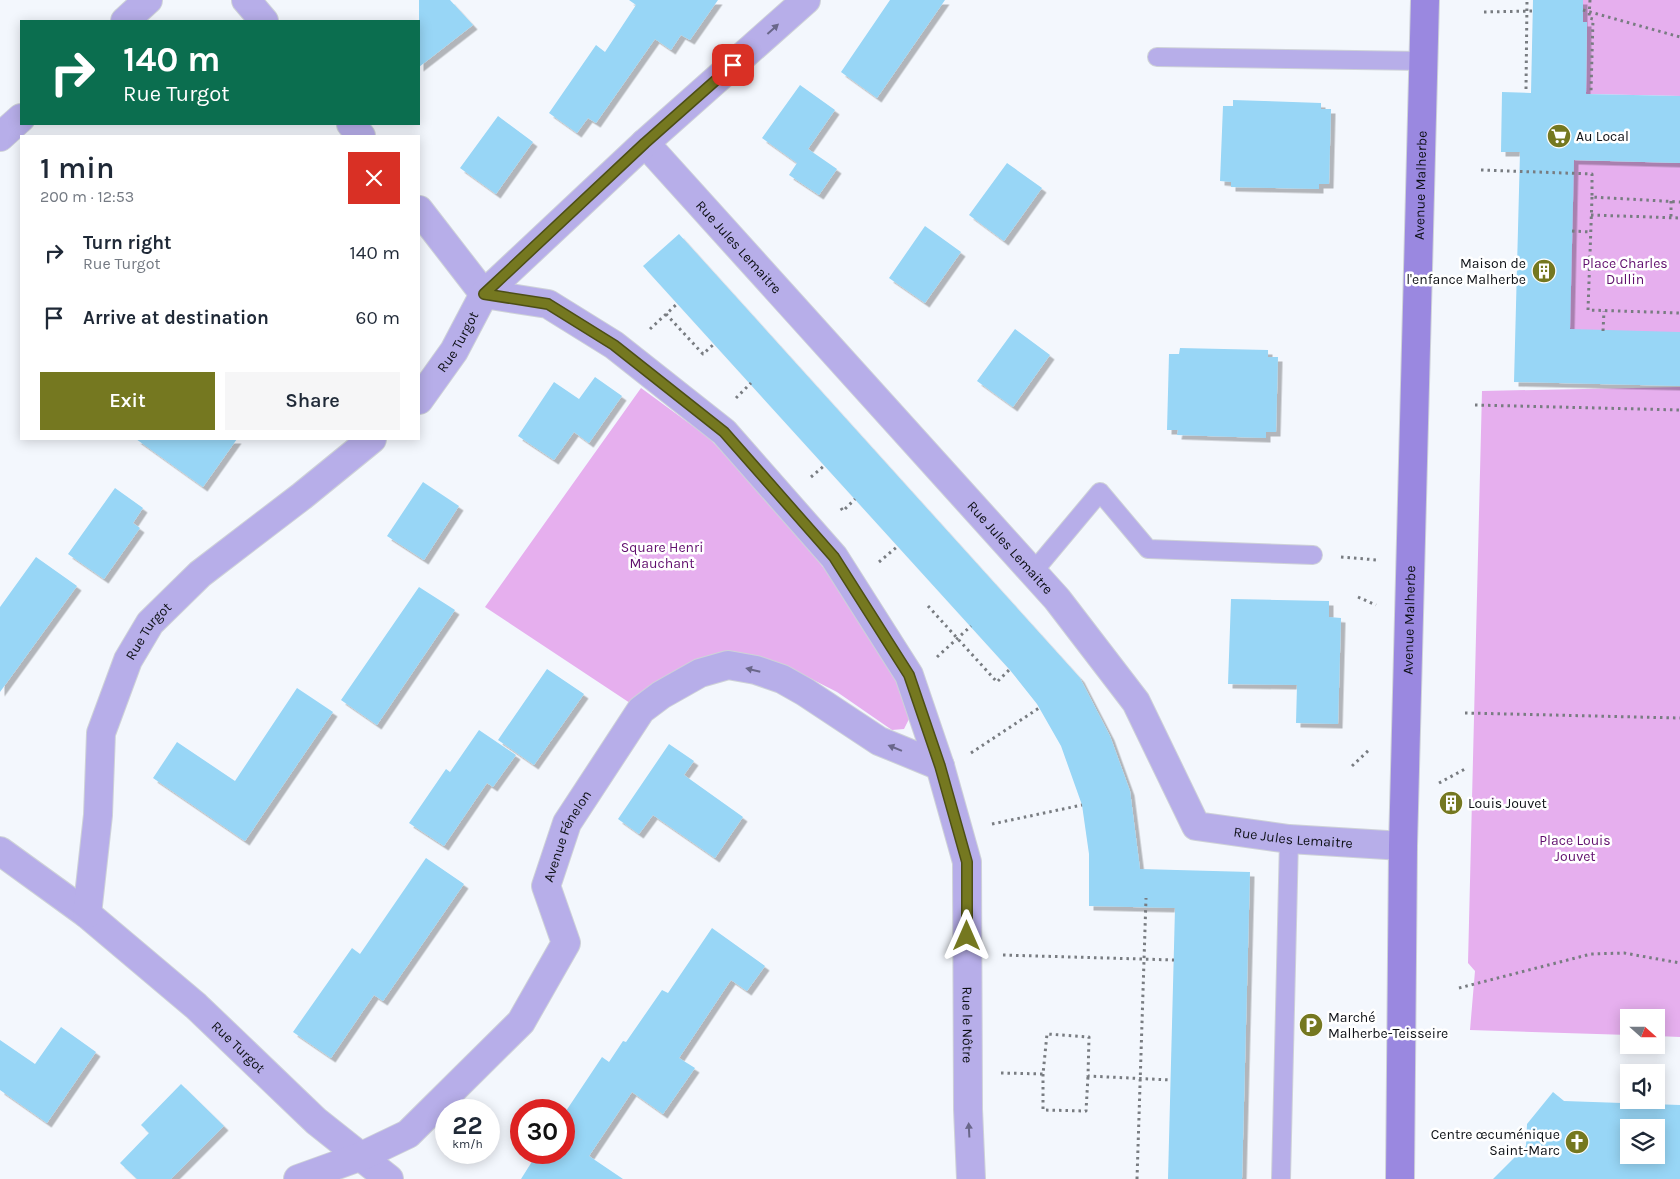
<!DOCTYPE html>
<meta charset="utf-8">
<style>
body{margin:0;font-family:Karla,sans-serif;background:#f6f6f7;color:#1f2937;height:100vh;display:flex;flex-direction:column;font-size:19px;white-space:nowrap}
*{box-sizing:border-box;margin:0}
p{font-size:16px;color:#747a83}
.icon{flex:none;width:28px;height:28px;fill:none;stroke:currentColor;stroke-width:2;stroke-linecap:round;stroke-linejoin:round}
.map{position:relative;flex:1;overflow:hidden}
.side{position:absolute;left:20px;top:135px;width:400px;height:305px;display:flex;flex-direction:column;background:#fff;border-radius:0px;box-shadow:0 2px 12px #0003}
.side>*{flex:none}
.guide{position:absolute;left:20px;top:20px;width:400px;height:105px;border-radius:0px;box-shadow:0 2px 12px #0003;background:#0b6e4f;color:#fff;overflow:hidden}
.needle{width:32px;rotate:111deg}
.tools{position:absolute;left:1620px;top:1009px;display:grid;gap:10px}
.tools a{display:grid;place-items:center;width:45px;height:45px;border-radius:0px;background:#fff;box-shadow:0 2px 12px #0003;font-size:25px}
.speed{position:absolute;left:435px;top:1099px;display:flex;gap:10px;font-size:25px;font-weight:700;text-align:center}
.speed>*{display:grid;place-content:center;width:65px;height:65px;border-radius:50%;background:#fff;box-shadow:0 2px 12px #0003;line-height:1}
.speed small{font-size:12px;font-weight:400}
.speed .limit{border:8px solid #d22;background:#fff;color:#111}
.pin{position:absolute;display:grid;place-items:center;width:42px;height:42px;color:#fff;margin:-21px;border-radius:10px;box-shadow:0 2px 8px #0006}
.me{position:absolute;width:55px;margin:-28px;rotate:0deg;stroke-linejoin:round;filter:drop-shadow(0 0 4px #0008)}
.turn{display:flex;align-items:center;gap:18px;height:105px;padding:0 20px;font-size:22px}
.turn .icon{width:65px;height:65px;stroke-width:2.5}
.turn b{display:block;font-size:35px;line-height:42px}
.round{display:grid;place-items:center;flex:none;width:52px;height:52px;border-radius:0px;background:#f6f6f7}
.summary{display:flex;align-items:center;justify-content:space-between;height:85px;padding:0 20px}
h1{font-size:30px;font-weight:600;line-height:38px}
.button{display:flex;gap:10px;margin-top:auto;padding:10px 20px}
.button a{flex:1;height:58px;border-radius:0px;background:#757820;color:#fff;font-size:20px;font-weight:600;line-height:58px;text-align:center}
.button a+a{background:#f6f6f7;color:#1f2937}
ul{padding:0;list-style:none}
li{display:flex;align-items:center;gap:15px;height:65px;padding:0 20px}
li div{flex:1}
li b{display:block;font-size:19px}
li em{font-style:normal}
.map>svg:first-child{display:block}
</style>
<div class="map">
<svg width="1680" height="1179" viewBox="0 0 1680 1179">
<defs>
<filter id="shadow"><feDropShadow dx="4.5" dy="4.5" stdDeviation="0" flood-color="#0004"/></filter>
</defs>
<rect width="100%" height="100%" fill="#f3f7fd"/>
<path fill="#e6afee" d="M1583,0h97v96l-94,-2 1,-71 -4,-1z
M1526,159l154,4v169l-114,4z
M1680,387v650l-24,-1v-18h-27v17l-159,-5 5,-59 -7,-8 14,-572z
M641,388l67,49 65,68 58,72 63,93 16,47 -6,12 -12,1 -55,-38 -55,-28 -55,-13 -45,19 -49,35 -148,-98z"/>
<path fill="#98d6f6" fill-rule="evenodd" filter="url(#shadow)" d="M419,0h31l23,25 -54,42z
M629,0h89l-28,40 -9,-5 -10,15 -16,-11 -59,84 -8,-5 -11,15 -28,-20 47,-68 9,7 31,-47z
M890,0h55l-68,98 -36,-26z
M1533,0h50v22h4l-1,72 94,2v67l-106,-3 -4,169 110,3v54l-166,-4 6,-230h-19l1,-60 29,1z
M800,85l35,25 -27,39 29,20 -18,26 -30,-20 8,-12 -35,-25z
M1233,100l88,3v6h10l-2,75h-10v5l-88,-2v-5l-11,-1 3,-75h10z
M498,116l35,26 -37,52 -36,-26z
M1007,163l35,25 -38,53 -35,-26z
M925,226l36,26 -36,51 -36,-25z
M679,234l401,444 30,58 20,55 10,78 110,3 -8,307h-74l7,-271 -86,-2v-52l-7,-49 -21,-59 -24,-42 -27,-34 -367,-404z
M1015,329l35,26 -37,52 -36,-26z
M1180,348l88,2v7h10l-2,75h-10v6l-89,-3 1,-5h-11l2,-76h10z
M595,377l27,19 -33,47 -15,-11 -20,28 -36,-24 36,-54 25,17z
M136,439h101l-34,48z
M423,482l36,24 -35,54 -37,-24z
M115,488l28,20 -10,15 7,5 -36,51 -36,-25z
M36,557l41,29 -77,106v-85z
M419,587l36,23 -78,115 -36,-25z
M1231,599l98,2v16l12,1 -3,106 -42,-1 1,-38 -69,-1z
M547,669l37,25 -50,71 -36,-25z
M297,688l36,24 -88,129 -92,-63 24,-36 58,39z
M479,730l37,25 -23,32 -6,-4 -43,63 -35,-23 37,-54 4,3z
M669,744l25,17 -10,14 59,42 -28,41 -62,-43 -14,19 -21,-15z
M426,858l38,26 -81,117 -9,-6 -43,63 -38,-26 59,-84 8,6z
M712,928l53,38 -18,25 -16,-11 -52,78 16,10 -32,46 -31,-22 -43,64 34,23h-102l17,-27h26v-38l38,-57 7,5 14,-21 3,1 36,-52 6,3z
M61,1027l35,25 -49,71 -47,-33v-50l35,24z
M181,1084l43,42 -53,53h-34l-17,-16 29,-30 -8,-8z
M1553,1092l11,9 116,4v74h-187l33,-33 1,-22zM1629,1128h27v27h-27z"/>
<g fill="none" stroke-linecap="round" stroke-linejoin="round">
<g stroke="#ced2d8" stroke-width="20">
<path id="lane" d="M1157,57l266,4
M1033,572l67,-80 48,57 165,6
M1281,1179l8,-340"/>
</g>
<g stroke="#ced2d8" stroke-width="30">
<g id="street">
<path d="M246,0l18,21"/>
<path d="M125,21l23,-21"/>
<path d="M351,124l10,12"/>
<path d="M0,137l21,-19"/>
<path id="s1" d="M645,143l412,456 79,103 60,124 93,13 114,7"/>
<path id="s2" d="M419,210l65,84 64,10 66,41 110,87 110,125 75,118 31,91 27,96 1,247 3,70"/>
<path id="s3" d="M419,400l35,-49 30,-57 161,-151 161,-143"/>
<path id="s4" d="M0,851l87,63 109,92 120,115 73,58"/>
<path id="s5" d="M87,914l11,-99 3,-82 27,-73 22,-37 50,-49 102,-78 70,-57"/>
<path id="s6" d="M298,1179l64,-23 46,-22 113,-112 45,-79 -20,-57 21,-63 74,-113 20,-15 39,-22 28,-8 28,5 26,9 23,13 74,49 61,25"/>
</g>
</g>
<g stroke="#ced2d8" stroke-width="30">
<g id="secondary">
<path id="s7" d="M1400,1179l3,-333 22,-846"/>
</g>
</g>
<path stroke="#787c81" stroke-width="3" stroke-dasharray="2.5 4" stroke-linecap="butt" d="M1590,0l-1,18 4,1 -2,72
M1583,10l97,27
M1484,12l49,-1
M1526,89l1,-89
M1481,170l111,4v23l88,5
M1592,197l-4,113 92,3
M1671,201v17
M1591,215l89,3
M1572,231l19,1
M666,314l37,40 11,-10
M650,329l28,-26
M1603,331l1,-20
M736,398l15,-15
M1475,405l205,5
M811,477l14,-12
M841,508l2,3 12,-12
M1341,557l36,3
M879,562l19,-16
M1358,597l18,8
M928,606l69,76 12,-12
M937,657l34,-31
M1465,713l215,5
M971,753l68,-45
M1352,766l18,-17
M1439,783l26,-14
M992,824l90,-19
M1003,955l171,5
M1459,988l132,-34 33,-1 56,10
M1001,1073l42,1 4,-40 42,3 -1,39 83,4
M1043,1074v36l43,1 2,-35
M1137,1179l9,-281"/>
<use href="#lane" stroke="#b7aee9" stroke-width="18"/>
<use href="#street" stroke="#b7aee9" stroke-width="28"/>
<use href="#secondary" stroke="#9a88e0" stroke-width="28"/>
</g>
<defs><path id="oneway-solid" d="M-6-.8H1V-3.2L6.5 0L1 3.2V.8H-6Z" transform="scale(1.25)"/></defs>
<g fill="#6a678a">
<use href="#oneway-solid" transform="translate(773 29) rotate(-42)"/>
<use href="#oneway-solid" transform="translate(753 670) rotate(-166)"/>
<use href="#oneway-solid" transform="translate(895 748) rotate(-158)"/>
<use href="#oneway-solid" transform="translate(969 1130) rotate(-93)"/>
</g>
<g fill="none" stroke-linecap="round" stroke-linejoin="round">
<g stroke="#4c4e15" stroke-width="12">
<path id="route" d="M733,65l-88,78 -161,151 64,10 66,41 110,87 110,125 75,118 31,91 27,96v74"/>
</g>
<use href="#route" stroke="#757820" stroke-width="9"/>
</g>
<defs>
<g id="supermarket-disc" transform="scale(1.25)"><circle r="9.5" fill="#757820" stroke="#fff"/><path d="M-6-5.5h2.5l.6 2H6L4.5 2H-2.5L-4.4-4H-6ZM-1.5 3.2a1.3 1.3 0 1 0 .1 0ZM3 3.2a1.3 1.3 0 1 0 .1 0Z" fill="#fff"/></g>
<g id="building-disc" transform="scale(1.25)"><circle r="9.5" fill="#757820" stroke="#fff"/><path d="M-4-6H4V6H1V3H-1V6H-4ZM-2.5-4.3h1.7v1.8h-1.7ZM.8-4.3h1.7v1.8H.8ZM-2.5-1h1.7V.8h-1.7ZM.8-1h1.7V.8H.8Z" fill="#fff"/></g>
<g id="parking-disc" transform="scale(1.25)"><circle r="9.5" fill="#757820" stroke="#fff"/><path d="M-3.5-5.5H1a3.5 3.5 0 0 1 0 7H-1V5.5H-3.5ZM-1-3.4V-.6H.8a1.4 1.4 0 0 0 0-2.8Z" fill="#fff"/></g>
<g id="church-disc" transform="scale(1.25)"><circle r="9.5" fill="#757820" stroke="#fff"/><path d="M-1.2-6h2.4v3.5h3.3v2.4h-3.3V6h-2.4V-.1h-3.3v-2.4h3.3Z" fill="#fff"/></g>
</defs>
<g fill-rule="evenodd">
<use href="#supermarket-disc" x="1559" y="136"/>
<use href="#building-disc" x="1544" y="271"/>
<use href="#building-disc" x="1451" y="803"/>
<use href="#parking-disc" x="1311" y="1025"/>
<use href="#church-disc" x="1577" y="1142"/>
</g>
<g text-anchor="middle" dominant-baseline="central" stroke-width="5" stroke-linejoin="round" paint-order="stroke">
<g font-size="14" fill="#0d1015" stroke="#fff" text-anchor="start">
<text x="1576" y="136">Au Local</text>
<text x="1526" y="263" text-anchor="end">Maison de<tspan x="1526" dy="16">l'enfance Malherbe</tspan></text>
<text x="1468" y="803">Louis Jouvet</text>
<text x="1328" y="1017">Marché<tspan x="1328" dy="16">Malherbe-Teisseire</tspan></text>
<text x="1560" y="1134" text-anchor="end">Centre œcuménique<tspan x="1560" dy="16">Saint-Marc</tspan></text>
</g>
<g font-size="14" fill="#0d1015" stroke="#fff">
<text stroke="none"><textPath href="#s7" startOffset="994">Avenue Malherbe</textPath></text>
<text stroke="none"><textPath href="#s1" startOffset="140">Rue Jules Lemaitre</textPath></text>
<text stroke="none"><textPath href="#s3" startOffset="70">Rue Turgot</textPath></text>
<text stroke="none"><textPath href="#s1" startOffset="545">Rue Jules Lemaitre</textPath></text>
<text stroke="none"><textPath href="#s7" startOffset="559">Avenue Malherbe</textPath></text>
<text stroke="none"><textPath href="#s5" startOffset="295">Rue Turgot</textPath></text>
<text stroke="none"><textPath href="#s6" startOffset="484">Avenue Fénelon</textPath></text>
<text stroke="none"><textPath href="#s1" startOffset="980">Rue Jules Lemaitre</textPath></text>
<text stroke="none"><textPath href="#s2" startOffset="1054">Rue le Nôtre</textPath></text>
<text stroke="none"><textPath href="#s4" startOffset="309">Rue Turgot</textPath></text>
</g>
<g font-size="14" fill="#600e6d" stroke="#fff">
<text x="1625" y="263">Place Charles<tspan x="1625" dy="16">Dullin</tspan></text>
<text x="662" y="547">Square Henri<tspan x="662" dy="16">Mauchant</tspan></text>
<text x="1575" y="840">Place Louis<tspan x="1575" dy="16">Jouvet</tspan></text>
</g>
</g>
</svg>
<div class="tools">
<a><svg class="needle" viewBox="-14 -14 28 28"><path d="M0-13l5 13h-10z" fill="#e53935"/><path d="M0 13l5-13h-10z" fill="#747a83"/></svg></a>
<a><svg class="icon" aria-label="sound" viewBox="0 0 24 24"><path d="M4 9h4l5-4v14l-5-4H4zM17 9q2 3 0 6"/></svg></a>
<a><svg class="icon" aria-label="layers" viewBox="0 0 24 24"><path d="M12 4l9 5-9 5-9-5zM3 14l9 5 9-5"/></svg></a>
</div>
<div class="speed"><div>22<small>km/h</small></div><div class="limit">30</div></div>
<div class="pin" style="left:733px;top:65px;background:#d93025"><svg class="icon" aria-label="arrive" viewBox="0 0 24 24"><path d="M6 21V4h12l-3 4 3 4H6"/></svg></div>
<svg class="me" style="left:967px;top:936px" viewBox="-20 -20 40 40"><path d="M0-17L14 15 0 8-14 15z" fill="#757820" stroke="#fff" stroke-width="4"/></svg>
<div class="guide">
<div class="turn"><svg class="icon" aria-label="right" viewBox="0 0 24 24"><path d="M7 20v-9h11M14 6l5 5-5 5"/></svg><div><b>140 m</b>Rue Turgot</div></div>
</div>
<section class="side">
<div class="summary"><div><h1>1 min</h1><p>200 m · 12:53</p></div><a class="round" style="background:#d93025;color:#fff"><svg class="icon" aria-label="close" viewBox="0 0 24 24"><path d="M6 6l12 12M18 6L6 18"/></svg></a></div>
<ul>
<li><svg class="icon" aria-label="right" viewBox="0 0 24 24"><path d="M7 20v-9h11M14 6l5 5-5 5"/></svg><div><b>Turn right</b><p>Rue Turgot</p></div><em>140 m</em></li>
<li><svg class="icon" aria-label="arrive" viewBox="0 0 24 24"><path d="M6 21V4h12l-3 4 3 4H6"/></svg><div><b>Arrive at destination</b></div><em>60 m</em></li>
</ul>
<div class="button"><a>Exit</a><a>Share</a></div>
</section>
</div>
